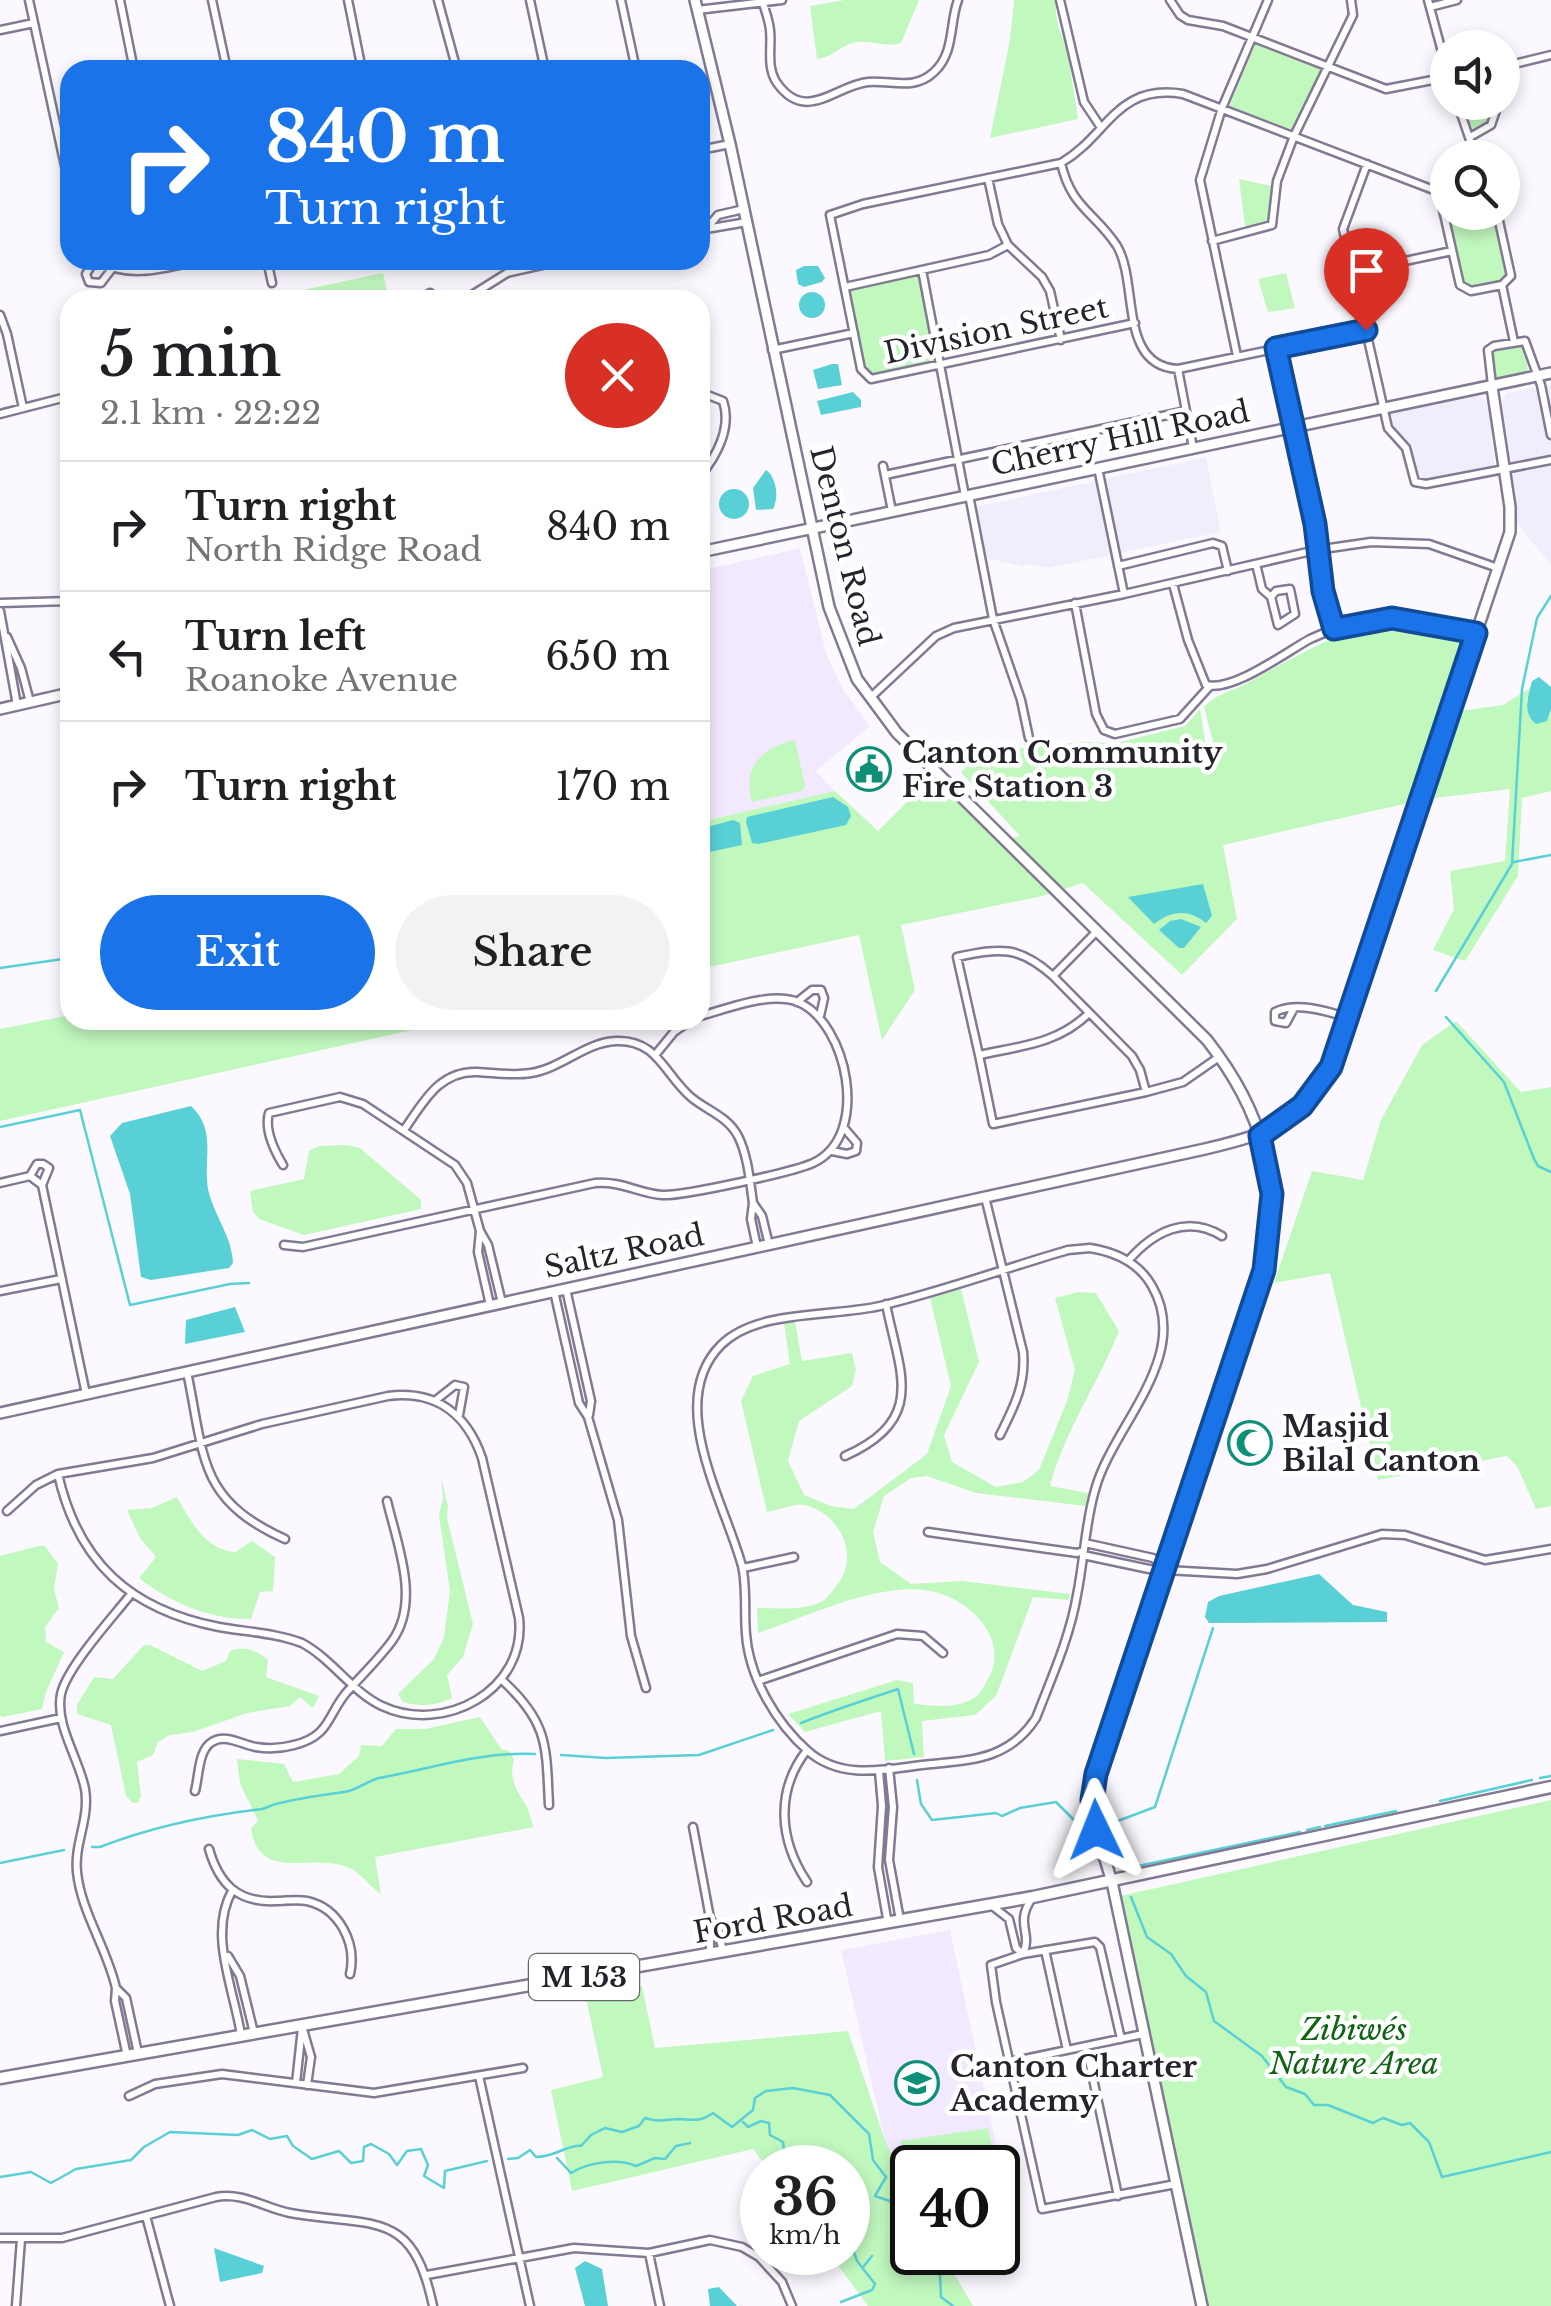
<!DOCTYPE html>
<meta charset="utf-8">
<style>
body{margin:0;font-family:"Libre Baskerville",serif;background:#f2f2f2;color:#202124;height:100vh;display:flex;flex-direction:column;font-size:38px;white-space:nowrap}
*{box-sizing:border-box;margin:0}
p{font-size:32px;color:#757577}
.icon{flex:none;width:55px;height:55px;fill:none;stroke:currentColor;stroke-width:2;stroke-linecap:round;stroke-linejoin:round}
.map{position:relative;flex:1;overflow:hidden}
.sheet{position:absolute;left:60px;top:290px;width:650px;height:740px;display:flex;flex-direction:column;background:#fff;border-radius:30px;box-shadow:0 5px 15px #0003}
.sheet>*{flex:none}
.top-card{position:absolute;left:60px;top:60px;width:650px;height:210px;border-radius:30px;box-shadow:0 5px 15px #0003;background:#1a73e8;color:#fff;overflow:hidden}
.controls{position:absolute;left:1430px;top:30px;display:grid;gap:20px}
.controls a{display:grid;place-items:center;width:90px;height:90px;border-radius:50%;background:#fff;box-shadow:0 5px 15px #0003;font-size:50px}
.speed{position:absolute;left:740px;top:2145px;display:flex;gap:20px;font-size:50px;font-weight:700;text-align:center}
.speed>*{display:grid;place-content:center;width:130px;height:130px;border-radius:50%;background:#fff;box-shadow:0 5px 15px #0003;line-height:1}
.speed small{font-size:25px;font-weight:400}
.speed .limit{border:5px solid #111;border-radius:15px;background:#fff;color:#111}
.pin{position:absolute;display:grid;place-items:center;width:85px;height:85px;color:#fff;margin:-102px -42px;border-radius:50% 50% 50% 0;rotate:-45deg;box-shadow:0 0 10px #0007}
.pin .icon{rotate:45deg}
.me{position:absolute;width:110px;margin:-55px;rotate:358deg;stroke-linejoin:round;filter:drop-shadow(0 0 8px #0008)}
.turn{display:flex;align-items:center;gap:35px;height:210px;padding:0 40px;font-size:45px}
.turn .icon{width:130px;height:130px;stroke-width:2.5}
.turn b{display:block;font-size:70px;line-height:85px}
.round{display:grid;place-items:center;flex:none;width:105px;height:105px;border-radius:52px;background:#f2f2f2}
.head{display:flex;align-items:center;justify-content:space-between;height:170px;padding:0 40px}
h1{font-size:60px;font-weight:600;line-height:75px}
.primary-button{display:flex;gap:20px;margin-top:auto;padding:20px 40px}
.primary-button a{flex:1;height:115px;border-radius:60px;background:#1a73e8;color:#fff;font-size:40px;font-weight:600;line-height:115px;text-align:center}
.primary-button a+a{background:#f2f2f2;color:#202124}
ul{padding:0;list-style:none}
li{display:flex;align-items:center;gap:30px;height:130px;padding:0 40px;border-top:2px solid #e0e0e0}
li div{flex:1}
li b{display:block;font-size:38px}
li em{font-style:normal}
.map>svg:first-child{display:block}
</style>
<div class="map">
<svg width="1551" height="2306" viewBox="0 0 1551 2306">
<rect width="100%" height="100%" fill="#fbf9ff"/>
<path fill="#f1eefc" d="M1551,385v180l-34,-41 -15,-124 5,-7z
M1478,396l7,3 3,8 7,60 -72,15 -6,-2 -7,-30 -20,-24v-13z
M1206,457l15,75 -173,36 -23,-4 -1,3 -38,-9 -11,-51z"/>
<path fill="#f2e9ff" d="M800,548l26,105 16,35 28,38 -54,45 19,20 -135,31v-251z
M950,1930l60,280 -12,2v-44h-86v27l-27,-55 -44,-190z"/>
<path fill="#c1f8be" d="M844,0h75l-18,43c-14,5 -29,-3 -44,-1 -15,2 -25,16 -40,17l-7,-53z
M1014,0h41l2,21 11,33 10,65 -88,19 20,-98z
M1256,43l66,26 -29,61 -64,-23z
M1460,103h37l-6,19 -17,9 -6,-3z
M1239,179l33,7v33c-6,6 -19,11 -27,7z
M1447,194l1,18 46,1 14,62 -3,5 -36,8 -6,-3 -19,-86z
M383,273l6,27h-93l2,-6 10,-5z
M1286,273l9,35 -27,4 -10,-33z
M920,274l15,90 -65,14 -4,-8 -18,-81z
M1521,343l4,4 3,24 -29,7 -5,-3 -4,-21 3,-5z
M1401,623l66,15 -29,76 65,-9 27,-17 -4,14 21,19 4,-12v82l-29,7 -4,78 -53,85 -32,-11 21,-41 -4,-38 55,-10 5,-72 -84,10 -203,46 14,74 -55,56 -99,-92 -40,13 -142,29 14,65 -33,50 -23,-105 -159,34v-147l135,-31 43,40 54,-54 67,65 21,-6 -59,-64 24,-20 96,-10 35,1 69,-17 15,-17 9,57 9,-5 -14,-54c12,-13 26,-15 41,-23 55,-28 91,-57 156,-61z
M795,740l10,46 -3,5 -50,11c-10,-35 10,-55 43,-62z
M70,1015v5h388l-458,101v-92z
M1456,1021l65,71 30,-5v419l-15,3 -19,-43 -10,-10 -129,24 -48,-207 -56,10 38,-112 51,9 18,-60 41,-75z
M345,1145l15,3 61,52v9l-117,26 -45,-16 -6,-7 -3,-21 54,-12 5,-28 10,-5z
M961,1289l18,73 -35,73 8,27 44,25 27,-5 16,-12 28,-69 8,-31 -20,-72 23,-6 18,1 23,38c-21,53 -55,101 -69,155l38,7 -3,13 -109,-13 -49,-17 -16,2 -27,18 -11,36 7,30 31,22 51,-3 108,13 -1,6 -36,-3 -37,99 -21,19 -53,6 2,36 -39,4 -4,-50 -76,21 -17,-18 109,-34 16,3 1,21c17,1 38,5 54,-3 11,-4 15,-13 20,-22 23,-40 -19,-81 -58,-88 -51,-10 -123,26 -172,42l-1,-25c20,0 45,3 64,-6 6,-3 11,-11 16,-17 23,-28 4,-71 -32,-80 -10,-2 -27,5 -38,7l-26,-111 12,-25 37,-12 -6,-41 11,-2 7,40 50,-8 4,17 -4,16 -53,35 -11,40 16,34 27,11 23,3 73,-55 24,-68 -21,-88z
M441,1477l7,29 -1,12 26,106 -10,33 -16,18 5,23c-15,8 -33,9 -49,4l-5,-8 36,-35 10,-22 6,-46 -11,-76 4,-16z
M177,1497c13,23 28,53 58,55l17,-11 23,16 -2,34 -13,1 -9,27c-40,1 -82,-17 -112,-41l17,-21 -16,-19 -13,-28 25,-2z
M38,1546h7l13,18 -4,25 5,19 -14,19 1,15 18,10 -18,40 -4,17 -39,8 -3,-2v-159z
M144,1645h6l52,26 24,-10 4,-10c14,-6 26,-1 38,9l-2,17 53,19 -6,12 -13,-11 -10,9 -43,7 -54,19 -23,3 -12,7 -5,13 -16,7 4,34 -3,7h-5l-7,-7 -15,-71 -34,-11v-9l17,-28 19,2z
M480,1717l22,33h6l6,9c-5,18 1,29 10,43 5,6 6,17 10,25l-159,30 6,37c-12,-7 -20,-23 -37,-28 -36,-12 -84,16 -93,-37l7,-9 -18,-36 -3,-25 47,5 9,18 46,-8 20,-18 2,-11 21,1 14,-17h29z
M1551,1800v506h-343l-88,-410z
M642,1986l13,62 193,-17 37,109 27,55v57h86v-40l12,-2 9,41 -70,14 24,41h-105l-39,-53 19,-1v-84l-81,-1 -14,-18 -181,42 -21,-101 52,-13 -17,-79z
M988,2128l9,40 -83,-1 -14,-26z"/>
<path fill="#59d0d6" d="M804,266h14l7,12 -3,4 -18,5 -6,-3 -2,-14z
M799 305a13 13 0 1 1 26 0a13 13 0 1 1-26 0Z
M832,364h6l4,21 -24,4 -5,-19z
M853,392l8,8v7l-40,8 -4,-14z
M766,470c11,8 13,28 7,39l-17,1 -3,-22z
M719 504a15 15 0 1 1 30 0a15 15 0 1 1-30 0Z
M1539,677l12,10v22l-4,12 -11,3c-14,-11 -8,-28 -4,-43z
M833,797l15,10 3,9 -5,9 -88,19 -6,-1 -6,-21 1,-5z
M733,820l7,3 2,22 -42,9v-25z
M1203,884l9,32 -6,7c-17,-14 -34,-13 -52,1l-26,-27z
M1181,919l20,8 -17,21h-5l-20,-18 11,-9z
M191,1106c26,24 12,53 17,83 6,27 24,47 25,74l-4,5 -78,12 -10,-3 -11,-83 -20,-58 12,-13z
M235,1307l10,25 -60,12 1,-24z
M1319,1574l34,31 34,7v10l-178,1 -4,-6 3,-15 11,-6z
M214,2248l50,18 -2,7 -42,9z
M585,2261l17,8 6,37h-23l-10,-38z
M719,2287l18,19h-27l-2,-17z"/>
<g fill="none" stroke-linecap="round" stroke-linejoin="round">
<path stroke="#59d0d6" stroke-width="2.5" d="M1514,862l37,-7
M0,968l70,-10
M1436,991l76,-127 10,-175 15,-71 14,-22
M1446,1017l58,65 30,77 4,7 13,6
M0,1127l80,-17 50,195 100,-21 19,-1
M801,1723c32,-13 67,-24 97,-34l16,65
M561,1755l45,3 93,-3 74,-25
M1540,1778l11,-2
M917,1780l4,24 11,16 64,-7 6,3 18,-8 36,-6 25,25
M1440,1801l92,-21
M1111,1824l10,39
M1107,1825l48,-18 58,-179
M1325,1826l71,-15
M1307,1830l13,-3
M92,1847h8c51,-20 109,-32 162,-38 5,-1 9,-4 14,-5 22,-6 46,-9 68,-12 12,-1 23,-11 35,-14 50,-9 105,-27 156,-24
M1118,1859l20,7 162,-34
M0,1863l64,-13
M1131,1897l16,40 24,17 15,22 20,16 8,29 48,35 24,31 19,7 9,11h14l45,18 10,-5 19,7 8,-2 19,19 13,35 109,-25
M743,2122l5,5 13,-6 8,2 1,12 13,7 3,26
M557,2158l14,15c17,-11 47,-15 65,-7l19,-8 10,1 11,-13 14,-3
M508,2159l10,-1 12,-8 6,7c19,0 33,-13 45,-11l10,-11 14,-7 17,4 17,-6 6,-8c14,5 22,1 35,1 15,1 20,3 33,-6l19,14 21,-17 2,-12 11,-7 27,-3 37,7 39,39 4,26 13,17 -11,19 29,10c-1,7 6,39 8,45
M0,2177l31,-5 20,11 25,-14 55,-9 13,-13 26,-15 68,3 14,-5 18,9 17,-3 6,10 19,13 27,-8 12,12 12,-2 1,-14 7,-3 18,10 8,11 10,-14 14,-2 7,16 -4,11 20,12 1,-17 42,-10
M914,2252l26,23 1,22 12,9
M864,2266l8,-10
M841,2302l31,-12 3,-6 -18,-23 -9,-25"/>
<g stroke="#847993" stroke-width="11">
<path id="minor" d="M29,0l41,189
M120,0l14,70
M212,0l15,70
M348,0l14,70
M438,0l19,70
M530,0l15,70
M621,0l15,70
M762,0c3,10 7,20 8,30 2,18 -4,37 7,53 29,41 59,2 91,-1 24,-2 46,9 66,-10 21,-19 15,-48 24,-72
M1060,0l24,102 16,24
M1170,0l10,15 8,5 35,6 163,63 62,-12
M1428,0l20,74
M1430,7l27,-7
M697,10l85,-10
M0,30l34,-7
M1502,67l49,-12
M1502,91l7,-25
M1457,102l19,56
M1470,137l21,-12 8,-23
M700,150l30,-6
M1061,163c10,45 35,50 56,83 22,37 1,120 61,123l188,-39
M1367,164l-24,65 45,199 18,20 9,34 11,2 125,-24
M988,178l10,46 10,21 34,32 8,14 11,49
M1439,192l21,93 11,6 31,-6
M1497,212l14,64 -9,9 12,57
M707,228l11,-13 26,-6
M700,230l47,-8
M1212,241l60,-16 5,-44 17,-45 59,-121 -2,-15
M95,260l-9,14 3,8 12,1 10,-13
M96,260c33,20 69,8 105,0
M267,260l5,23
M922,270l43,226
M1353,272l99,-21
M845,287l144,-32 19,-10
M420,300l10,-7 10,7
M464,300l43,-27 58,-13
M0,315l7,19 16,74
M1135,323l-264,56 -10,-10 -31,-154 33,-11 198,-41c47,-27 55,-80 122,-69l256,98 9,-2
M1276,349l39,175 8,67 11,38
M772,350l82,-17
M1237,356l-37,-176 22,-72 46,-108
M1178,369l15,79
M1492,385l-4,-35 6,-4 31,-5 16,44 10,50
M700,392l23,9c9,26 -6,55 -23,75
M0,414l70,-18
M883,466l9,45
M1098,468l26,126 192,-44 55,-8 58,2 69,24
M885,475l301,-64
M969,495l24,124 28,81 8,38
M1256,564l6,25 9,8 7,28 17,-11 -5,-25 -14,2 -5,6
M1118,566l95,-23 9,3 6,25
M1173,584l15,56 18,45c27,7 80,-33 104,-46 19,-9 39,-15 59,-19 37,-6 72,6 107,13
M68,601l2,-43
M0,603l70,-2
M1075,603l21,111 8,16 11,4 65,-15 29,-32
M0,611l17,94
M7,637l14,31 9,34
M870,698l66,-62 18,-8 170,-34
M1097,931l-44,45 79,80 8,14 6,22 37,-10 36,-25
M797,1002l15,-12h9l3,8 -4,18
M1293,1010l-7,13 -11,-2v-9c21,-10 50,-2 73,6
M1089,1013c-31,31 -69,33 -110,42l14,69 153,-32
M656,1054l18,-22 17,-12
M979,1055l-22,-98c44,-9 61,-12 96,19
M404,1130c19,-27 35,-60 74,-58 18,1 35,4 53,1 31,-5 55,-31 85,-32 42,-2 49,35 76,57 16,13 35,18 46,38 10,20 12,46 15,67
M832,1151l15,3 9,-3 1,-8 -12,-14
M283,1165c-9,-15 -19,-35 -14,-52l71,-16 23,7 92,61 12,18 13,48
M30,1176l7,-12h6l6,4 -7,17
M0,1183l30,-7 12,9
M42,1185l44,209
M985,1197l38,155c3,32 -9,55 -23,83
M284,1245l19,2 292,-64c27,-2 43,10 67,12 22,1 131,-23 151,-32 59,-27 34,-141 -15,-161 -28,-11 -71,7 -98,14
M757,1247l-6,-28 2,-16 9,13 7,29
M1090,1248c25,4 49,15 62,38 41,71 -40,140 -57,204 -10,34 -11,71 -18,105 -7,42 -26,84 -41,123 -26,40 -61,42 -105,46 -41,4 -88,18 -123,-13 -32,-28 -59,-74 -62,-117 -2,-22 1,-47 -4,-68 -17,-63 -78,-164 -21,-221 36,-36 112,-28 159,-39 63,-15 126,-38 188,-56z
M1128,1261c25,-29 59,-47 94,-25
M566,1289l25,112 -2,14
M0,1291l61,-12
M554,1291l25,112 9,14 30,103 13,116 15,52
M490,1305l-12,-53 2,-21 8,14 14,58
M187,1372c18,85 10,127 98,167
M436,1400l19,-15 9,2 -5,28
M845,1456c83,-37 54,-84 41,-152
M7,1511l29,-26 22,-11 95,-16 109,-34 126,-28c48,-6 79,18 94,62l37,160c8,72 -75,117 -137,88 -30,-14 -50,-47 -80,-63 -26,-10 -55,-11 -83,-16 -88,-17 -141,-64 -161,-153
M928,1532l149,21 6,-2
M1085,1543l68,15 13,9
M1083,1555l66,14 88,5 30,-5 115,-35 23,1 80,25 66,-11
M743,1568l51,-11
M503,1681c46,42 43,66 46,124
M758,1681l139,-47 26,2 20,17
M0,1731l61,-13
M807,1750c-32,41 -28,90 0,132
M889,1768l4,39 -4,53 11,60
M879,1771l3,35 -4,61 10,57
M195,1791c4,-14 3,-41 17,-49 13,-9 31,3 44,5 12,2 27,1 38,-2 36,-9 33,-29 52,-52 15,-17 32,-33 46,-52 29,-40 5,-97 -5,-140
M693,1827l17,91
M209,1849c10,35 29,54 67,52 10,0 21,-2 31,0 32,7 50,42 43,73
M232,1891c-24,43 2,98 9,144
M991,1905l18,14 7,29 7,6c10,-22 -9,-29 9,-56
M1045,1950l22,100
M710,1952v-34l9,16 4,18
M228,1956l12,20 14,57
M116,1988c-9,-40 -35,-76 -39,-116 -3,-29 13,-53 8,-83 -6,-31 -30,-63 -24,-95 6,-27 52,-77 70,-100
M302,2026l9,31 -4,28
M1121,2039l-21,-92 -5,-5 -72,12 -32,11 5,37 46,207 134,-25
M1086,2046l32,150
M127,2056l-12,-55 1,-13 10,10 12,55
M1010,2062l133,-28
M479,2076l51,230
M296,2083l6,-55
M129,2096l26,-12 67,-10 152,19 149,-25
M146,2216l24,90
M0,2238h62l154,-41c28,-5 48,11 74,16 84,15 122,-6 143,93
M649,2253l11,53
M427,2275l147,-27 75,5 61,-13 32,7 17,10 23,25 10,24
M16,2306l5,-67"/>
</g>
<g stroke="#847993" stroke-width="14">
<path id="tertiary" d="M695,0l35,144 99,463 28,72 40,54 310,307c57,73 74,139 57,230l-172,522 4,38 16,52 90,424
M0,1413l1205,-264c63,-15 104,-27 130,-93l175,-524v-25l-18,-120"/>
</g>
<g stroke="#847993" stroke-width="14">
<path id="secondary" d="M700,552l851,-179
M0,709l70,-16"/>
</g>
<g stroke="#847993" stroke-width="15">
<path id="primary" d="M0,2078l1033,-181 518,-110"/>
</g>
<use href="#minor" stroke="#fff" stroke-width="6"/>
<use href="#tertiary" stroke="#fff" stroke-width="9"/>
<use href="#secondary" stroke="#fff" stroke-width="9"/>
<use href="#primary" stroke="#fff" stroke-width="10"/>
</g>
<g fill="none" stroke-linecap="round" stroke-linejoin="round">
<g stroke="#114b97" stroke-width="25">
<path id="route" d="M1096,1830l-4,-30 4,-26 168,-504 8,-76 -12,-58 42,-30 29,-39 145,-434 -84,-15 -58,11 -11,-38 -8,-67 -39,-176 90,-18"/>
</g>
<use href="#route" stroke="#1a73e8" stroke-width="18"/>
</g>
<defs>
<g id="civic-ring" transform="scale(2.25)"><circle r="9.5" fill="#fff" stroke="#0d9077" stroke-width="1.5"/><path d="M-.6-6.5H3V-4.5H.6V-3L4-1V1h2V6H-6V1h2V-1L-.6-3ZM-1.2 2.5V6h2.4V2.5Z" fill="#0d9077"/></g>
<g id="mosque-ring" transform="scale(2.25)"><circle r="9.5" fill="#fff" stroke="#0d9077" stroke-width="1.5"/><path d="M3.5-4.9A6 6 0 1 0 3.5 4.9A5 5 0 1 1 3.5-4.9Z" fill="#0d9077"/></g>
<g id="school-ring" transform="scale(2.25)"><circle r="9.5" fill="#fff" stroke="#0d9077" stroke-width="1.5"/><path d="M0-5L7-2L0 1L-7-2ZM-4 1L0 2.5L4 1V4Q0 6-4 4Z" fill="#0d9077"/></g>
</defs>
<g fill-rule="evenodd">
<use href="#civic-ring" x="869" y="769"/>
<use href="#mosque-ring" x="1250" y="1443"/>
<use href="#school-ring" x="917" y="2083"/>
</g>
<g text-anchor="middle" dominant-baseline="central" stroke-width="9" stroke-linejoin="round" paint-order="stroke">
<rect fill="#fff" stroke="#68656c" stroke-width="2.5" x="529" y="1954" width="110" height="46" rx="8"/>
<g font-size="28" font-weight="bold" fill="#27232d">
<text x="584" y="1977">M 153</text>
</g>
<g font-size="30" fill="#27232d" stroke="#fff">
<text transform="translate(996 330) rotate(-12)">Division Street</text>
<text transform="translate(1120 438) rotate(-12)">Cherry Hill Road</text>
<text transform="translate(845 546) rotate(76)">Denton Road</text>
<text transform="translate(624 1251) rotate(-12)">Saltz Road</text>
<text transform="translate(773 1919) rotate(-10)">Ford Road</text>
</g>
<g font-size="30" font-weight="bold" fill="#27232d" stroke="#fff" text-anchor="start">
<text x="902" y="752">Canton Community<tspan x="902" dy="34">Fire Station 3</tspan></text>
<text x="1282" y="1426">Masjid<tspan x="1282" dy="34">Bilal Canton</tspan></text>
<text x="950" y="2066">Canton Charter<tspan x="950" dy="34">Academy</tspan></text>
</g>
<g font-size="30" font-style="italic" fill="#0f6414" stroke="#fff">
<text x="1354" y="2029">Zibiwés<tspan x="1354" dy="34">Nature Area</tspan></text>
</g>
</g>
</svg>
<div class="controls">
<a><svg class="icon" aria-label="sound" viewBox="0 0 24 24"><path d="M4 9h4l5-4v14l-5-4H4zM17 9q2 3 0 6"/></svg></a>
<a><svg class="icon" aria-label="search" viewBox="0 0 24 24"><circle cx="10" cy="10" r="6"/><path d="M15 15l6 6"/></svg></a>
</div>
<div class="speed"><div>36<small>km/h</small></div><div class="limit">40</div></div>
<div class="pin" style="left:1366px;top:330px;background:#d93025"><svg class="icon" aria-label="arrive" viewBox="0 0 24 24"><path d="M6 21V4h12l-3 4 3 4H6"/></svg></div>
<svg class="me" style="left:1096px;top:1830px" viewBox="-20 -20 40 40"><path d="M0-17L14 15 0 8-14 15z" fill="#1a73e8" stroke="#fff" stroke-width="4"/></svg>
<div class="top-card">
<div class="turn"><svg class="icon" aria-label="right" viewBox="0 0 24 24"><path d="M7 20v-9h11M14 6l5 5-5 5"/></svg><div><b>840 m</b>Turn right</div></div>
</div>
<section class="sheet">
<div class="head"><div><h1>5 min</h1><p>2.1 km · 22:22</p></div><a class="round" style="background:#d93025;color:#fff"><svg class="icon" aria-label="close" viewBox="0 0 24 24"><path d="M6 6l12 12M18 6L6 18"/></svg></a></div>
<ul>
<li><svg class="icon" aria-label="right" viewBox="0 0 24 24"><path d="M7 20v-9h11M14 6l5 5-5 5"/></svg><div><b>Turn right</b><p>North Ridge Road</p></div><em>840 m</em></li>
<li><svg class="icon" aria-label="left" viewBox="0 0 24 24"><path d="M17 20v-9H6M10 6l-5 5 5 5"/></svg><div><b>Turn left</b><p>Roanoke Avenue</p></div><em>650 m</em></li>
<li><svg class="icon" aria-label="right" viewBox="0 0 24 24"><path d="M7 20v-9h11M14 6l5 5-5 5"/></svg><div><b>Turn right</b></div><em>170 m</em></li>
</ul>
<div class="primary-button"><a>Exit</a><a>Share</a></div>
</section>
</div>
